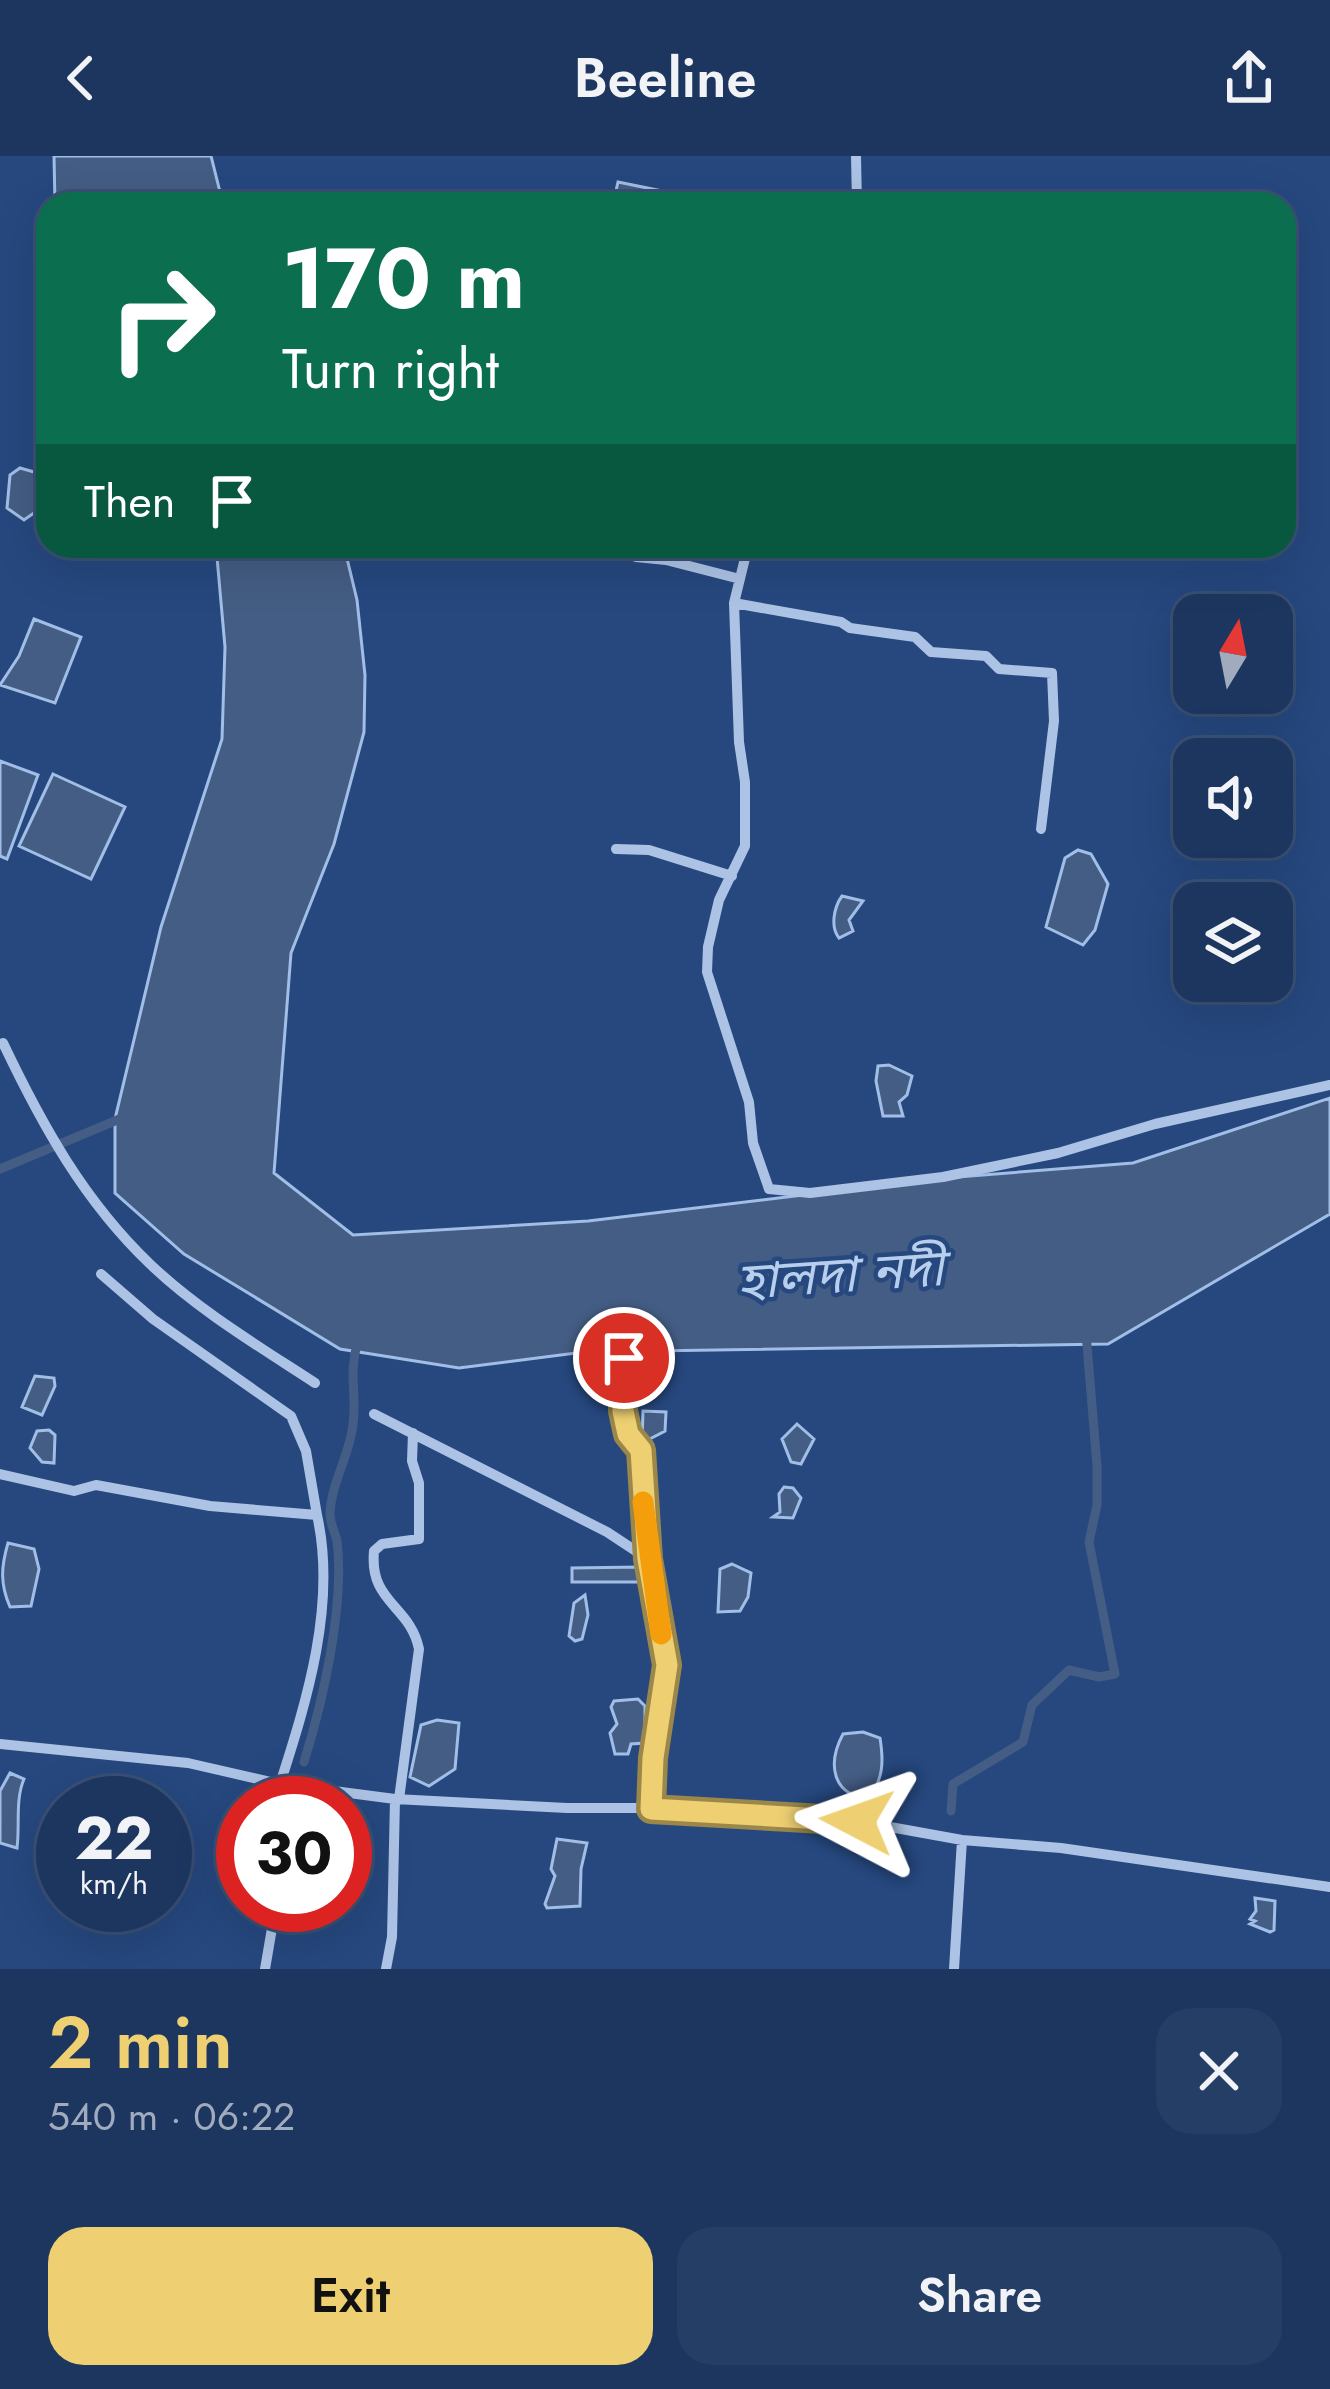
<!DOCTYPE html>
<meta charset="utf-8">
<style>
body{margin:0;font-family:Jost,"Noto Sans Bengali",sans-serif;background:#253e65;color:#f1f3f6;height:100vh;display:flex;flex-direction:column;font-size:45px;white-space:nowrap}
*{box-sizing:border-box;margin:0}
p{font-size:39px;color:#a0abbd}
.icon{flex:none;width:66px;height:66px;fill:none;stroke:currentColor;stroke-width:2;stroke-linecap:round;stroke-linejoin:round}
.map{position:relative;height:1813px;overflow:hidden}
.sheet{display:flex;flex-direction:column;background:#1c365f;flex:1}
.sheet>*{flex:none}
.hud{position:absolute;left:36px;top:36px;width:1260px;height:366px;border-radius:36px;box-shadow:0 12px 48px #0002,0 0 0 3px #3a5074;background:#0b6e4f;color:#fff;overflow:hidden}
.needle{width:78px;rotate:10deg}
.tools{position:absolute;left:1173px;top:438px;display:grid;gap:24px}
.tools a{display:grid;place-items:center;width:120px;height:120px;border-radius:24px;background:#1c365f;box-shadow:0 12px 48px #0002,0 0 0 3px #3a5074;font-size:60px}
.speed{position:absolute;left:36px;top:1620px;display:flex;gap:24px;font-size:60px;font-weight:700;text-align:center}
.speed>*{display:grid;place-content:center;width:156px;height:156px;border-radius:50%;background:#1c365f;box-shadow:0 12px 48px #0002,0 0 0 3px #3a5074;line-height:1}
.speed small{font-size:30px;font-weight:400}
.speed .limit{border:18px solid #d22;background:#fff;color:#111}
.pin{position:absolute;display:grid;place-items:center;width:102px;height:102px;color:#fff;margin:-51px;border:6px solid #fff;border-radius:50%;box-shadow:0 3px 12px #0007}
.me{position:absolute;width:132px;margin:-66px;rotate:274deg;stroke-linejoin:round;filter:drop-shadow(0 0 9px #0008)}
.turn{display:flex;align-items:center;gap:42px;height:252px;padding:0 48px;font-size:54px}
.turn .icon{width:156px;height:156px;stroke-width:2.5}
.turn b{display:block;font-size:84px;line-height:102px}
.then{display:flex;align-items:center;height:114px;padding:0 48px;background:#0003;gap:24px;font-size:45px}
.round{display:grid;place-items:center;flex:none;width:126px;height:126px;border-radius:36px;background:#253e65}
.headline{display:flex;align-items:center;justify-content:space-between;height:204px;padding:0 48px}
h1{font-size:72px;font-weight:600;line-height:90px;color:#eed072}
.primary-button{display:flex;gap:24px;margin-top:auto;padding:24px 48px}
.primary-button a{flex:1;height:138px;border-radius:36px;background:#eed072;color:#111;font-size:48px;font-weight:600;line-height:138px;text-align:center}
.primary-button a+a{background:#253e65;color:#f1f3f6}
header{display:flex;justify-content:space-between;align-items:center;height:156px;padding:0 48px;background:#1c365f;font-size:54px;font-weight:600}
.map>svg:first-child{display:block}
</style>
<header><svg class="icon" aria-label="back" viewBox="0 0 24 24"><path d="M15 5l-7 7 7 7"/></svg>Beeline<svg class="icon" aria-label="share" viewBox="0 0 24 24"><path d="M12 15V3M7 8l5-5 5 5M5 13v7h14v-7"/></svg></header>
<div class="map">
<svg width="1330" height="1813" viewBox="0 0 1330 1813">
<rect width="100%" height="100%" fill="#26487f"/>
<path fill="#445d84" stroke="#a1bee6" stroke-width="3" d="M54,0h157l12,48h-168z
M618,26l54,11 -2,11h-57z
M20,312l28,8v27l-24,17 -17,-12 3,-33z
M216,390h128l13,54 8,75 -1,57 -30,112 -43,109 -17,220 79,62 235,-14 357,-43 188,-15 197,-65v116l-222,130 -524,8 -125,16 -119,-19 -156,-95 -69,-61v-74l46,-192 61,-188 3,-92z
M34,463l47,18 -26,66 -55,-18 19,-29z
M0,605l38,14 -31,84 -7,-3z
M53,618l72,33 -34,72 -72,-33z
M1078,694l13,4 17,30 -13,46 -12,15 -37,-18 19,-69z
M842,740l21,5 -14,19 4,11 -14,7c-9,-11 -5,-31 3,-42z
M889,909l23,11 -5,19 -8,7 4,14h-20l-7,-35 2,-15z
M35,1220l19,2 1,8 -13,29 -20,-8z
M643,1255l23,1 -1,19 -23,12z
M797,1268l17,15 -13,25 -10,-2 -9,-23z
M49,1274l6,5 -1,28 -12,-1 -12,-14 7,-17z
M784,1331l9,1 8,10 -8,20 -20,-1 7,-5 -1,-18z
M8,1387l26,6 5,20 -8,37 -21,1c-10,-23 -9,-40 -2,-64z
M732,1408l19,9 -3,24 -8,14 -22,1 2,-43z
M640,1411v15h-68v-14z
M585,1439l3,20 -6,24 -7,2 -6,-5 5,-33z
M638,1543l7,7v37l-14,1 -3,10h-13l-5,-21 7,-9 -6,-17 3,-6z
M437,1564l22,3 -4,46 -26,17 -19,-9 11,-52z
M863,1576l17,6c4,25 3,40 -11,61 -37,-4 -42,-35 -26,-65z
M10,1617l14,6c-9,21 -4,46 -7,69l-17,-5v-52z
M557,1683l30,4 -6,26 -1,37 -33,2 -2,-4 10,-28 -4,-7z
M1255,1742l20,3 -1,29 -4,2 -20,-8 5,-3 -5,-2 6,-8z"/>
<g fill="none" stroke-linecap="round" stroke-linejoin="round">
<path stroke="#445d84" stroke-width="9" d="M0,1013l122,-51
M304,1606c19,-61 41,-157 33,-221 -2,-9 -7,-17 -7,-27 1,-31 20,-59 23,-90 4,-30 -5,-51 5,-83
M951,1655l2,-27 70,-42 9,-37 37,-35 30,7 16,-3 -26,-132 8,-37v-39l-11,-133"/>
<path stroke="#adc3e5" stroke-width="10" d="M856,0l1,48
M635,390l1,11 30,3 74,19
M748,390l-14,57 5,139 6,40v64l-26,54 -11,47 -1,25 42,130 4,41 16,46 41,4 133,-16 115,-24 97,-29 175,-39
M734,447l107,19 9,6 65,9 16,15 55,4 13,13 53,4 2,48 -13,108
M616,693l33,1 83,26
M3,887c39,82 81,158 147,221 48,46 110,83 165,119
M101,1118l52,45 138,97 15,35 11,64
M624,1202l-1,53 6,23 12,16 7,109
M374,1258l233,118 41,27 19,106 -14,93 -2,51
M0,1318l74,17 22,-6 114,21 107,9c20,89 -10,185 -37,269
M0,1588l188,19 92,21 115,15 172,9h115l175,13 105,19 99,8 269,39
M399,1643l20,-150c-9,-44 -50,-46 -45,-98l8,-7 37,-5v-56l-7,-22 1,-28
M265,1813l11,-64
M386,1813l6,-32 3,-138
M954,1813l8,-129"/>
</g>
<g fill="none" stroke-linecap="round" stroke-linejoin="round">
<g stroke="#9b874a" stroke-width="30">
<path id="route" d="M624,1202l-1,53 5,23 13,16 7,109 19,106 -14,93 -2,51 206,12"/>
</g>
<use href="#route" stroke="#eed072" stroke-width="21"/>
<path stroke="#f59e0b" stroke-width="21" d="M643,1346l18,132"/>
</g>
<g text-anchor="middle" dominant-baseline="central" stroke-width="9" stroke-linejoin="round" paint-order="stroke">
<g font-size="51" font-style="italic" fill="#b8ceed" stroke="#26487f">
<text transform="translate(840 1118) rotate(-4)">হালদা নদী</text>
</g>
</g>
</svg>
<div class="tools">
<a><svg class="needle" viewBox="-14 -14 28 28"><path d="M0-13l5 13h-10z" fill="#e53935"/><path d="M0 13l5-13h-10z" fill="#a0abbd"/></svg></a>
<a><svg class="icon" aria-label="sound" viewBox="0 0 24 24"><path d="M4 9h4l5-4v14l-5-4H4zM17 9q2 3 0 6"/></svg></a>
<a><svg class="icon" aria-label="layers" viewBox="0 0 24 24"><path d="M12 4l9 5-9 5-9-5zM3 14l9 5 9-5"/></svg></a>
</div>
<div class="speed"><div>22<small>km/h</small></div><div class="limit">30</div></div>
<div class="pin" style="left:624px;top:1202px;background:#d93025"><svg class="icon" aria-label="arrive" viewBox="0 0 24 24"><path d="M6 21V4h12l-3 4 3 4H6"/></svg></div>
<svg class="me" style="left:857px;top:1665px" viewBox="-20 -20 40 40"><path d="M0-17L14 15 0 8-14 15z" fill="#eed072" stroke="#fff" stroke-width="4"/></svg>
<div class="hud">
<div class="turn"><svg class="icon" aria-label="right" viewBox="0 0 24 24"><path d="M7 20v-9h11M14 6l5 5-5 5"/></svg><div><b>170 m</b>Turn right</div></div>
<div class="then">Then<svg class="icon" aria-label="arrive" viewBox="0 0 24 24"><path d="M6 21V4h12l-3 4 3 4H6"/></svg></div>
</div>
</div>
<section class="sheet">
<div class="headline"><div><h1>2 min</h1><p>540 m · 06:22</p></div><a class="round"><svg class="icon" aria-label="close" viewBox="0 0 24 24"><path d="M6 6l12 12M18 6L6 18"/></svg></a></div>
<div class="primary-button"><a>Exit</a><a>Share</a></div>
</section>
